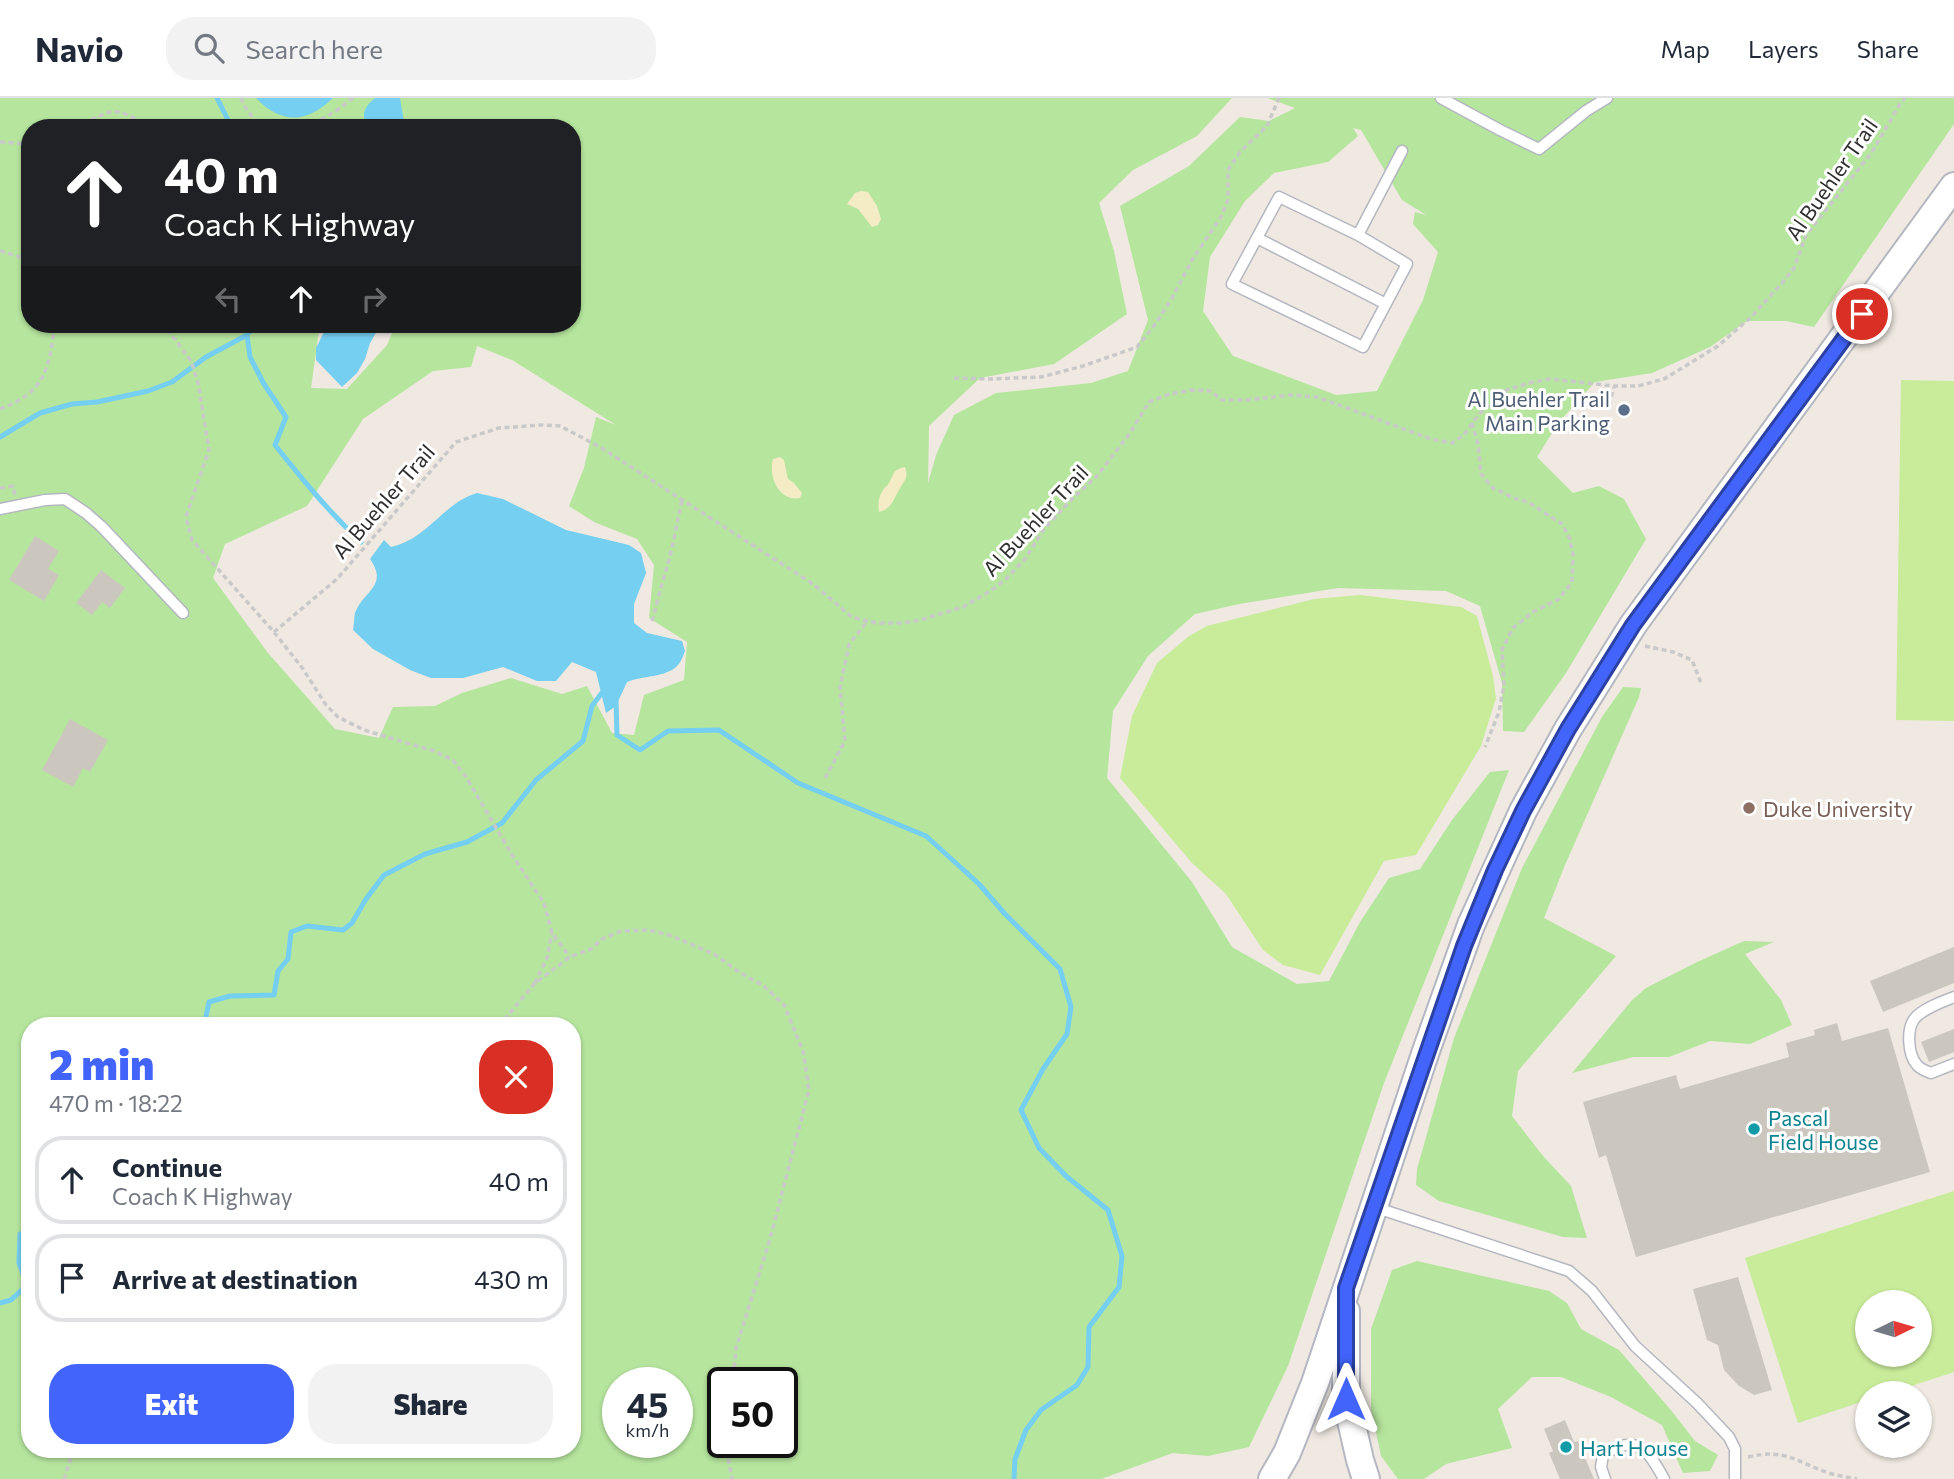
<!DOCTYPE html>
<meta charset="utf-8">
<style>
body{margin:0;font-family:Commissioner,sans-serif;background:#f2f2f3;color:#1f2937;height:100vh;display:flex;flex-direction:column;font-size:26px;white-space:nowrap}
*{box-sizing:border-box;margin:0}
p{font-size:23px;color:#747a83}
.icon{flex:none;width:38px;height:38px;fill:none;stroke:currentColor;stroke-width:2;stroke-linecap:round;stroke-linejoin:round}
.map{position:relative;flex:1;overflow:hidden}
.details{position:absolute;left:21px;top:919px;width:560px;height:441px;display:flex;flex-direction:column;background:#fff;border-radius:28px;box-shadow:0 2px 5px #0004}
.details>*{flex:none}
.banner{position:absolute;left:21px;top:21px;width:560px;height:214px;border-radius:28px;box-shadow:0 2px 5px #0004;background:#202124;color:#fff;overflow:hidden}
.needle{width:46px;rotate:85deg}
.buttons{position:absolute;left:1855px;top:1192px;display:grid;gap:14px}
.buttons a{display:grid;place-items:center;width:77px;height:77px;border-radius:50%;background:#fff;box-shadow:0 2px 5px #0004;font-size:35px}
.speed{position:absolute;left:602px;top:1269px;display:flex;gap:14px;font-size:35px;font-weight:700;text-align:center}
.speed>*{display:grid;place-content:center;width:91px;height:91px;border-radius:50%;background:#fff;box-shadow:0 2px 5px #0004;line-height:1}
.speed small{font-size:18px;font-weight:400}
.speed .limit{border:4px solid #111;border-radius:10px;background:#fff;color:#111}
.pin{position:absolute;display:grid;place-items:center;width:60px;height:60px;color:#fff;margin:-30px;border:4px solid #fff;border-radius:50%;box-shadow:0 2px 7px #0007}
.me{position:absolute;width:77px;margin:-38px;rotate:0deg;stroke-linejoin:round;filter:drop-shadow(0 0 5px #0008)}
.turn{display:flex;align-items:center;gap:24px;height:147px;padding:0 28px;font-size:32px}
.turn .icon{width:91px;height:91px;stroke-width:2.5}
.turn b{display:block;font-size:49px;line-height:60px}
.lanes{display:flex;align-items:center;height:66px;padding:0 28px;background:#0003;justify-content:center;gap:35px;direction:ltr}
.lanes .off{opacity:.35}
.round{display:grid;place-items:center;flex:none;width:74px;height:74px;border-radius:28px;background:#f2f2f3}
.overview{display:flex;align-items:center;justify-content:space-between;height:119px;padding:0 28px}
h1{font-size:42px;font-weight:800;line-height:52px;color:#4264fb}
.primary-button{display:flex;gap:14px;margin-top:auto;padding:14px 28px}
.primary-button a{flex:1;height:80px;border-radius:28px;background:#4264fb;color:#fff;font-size:28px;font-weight:800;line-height:80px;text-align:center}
.primary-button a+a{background:#f2f2f3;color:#1f2937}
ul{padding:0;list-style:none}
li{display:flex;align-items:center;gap:21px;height:88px;margin:0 14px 10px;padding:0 14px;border:4px solid #e0e1e3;border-radius:28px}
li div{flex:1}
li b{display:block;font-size:26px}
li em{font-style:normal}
header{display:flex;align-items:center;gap:42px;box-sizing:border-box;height:98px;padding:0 35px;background:#fff;border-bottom:2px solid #e0e1e3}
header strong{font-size:33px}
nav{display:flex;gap:38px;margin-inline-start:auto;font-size:24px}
.search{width:490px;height:63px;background:#f2f2f3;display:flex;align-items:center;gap:18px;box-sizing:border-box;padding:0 24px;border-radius:28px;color:#747a83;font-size:26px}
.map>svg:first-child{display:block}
</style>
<header>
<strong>Navio</strong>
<div class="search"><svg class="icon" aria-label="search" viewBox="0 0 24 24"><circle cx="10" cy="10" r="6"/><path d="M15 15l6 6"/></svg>Search here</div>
<nav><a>Map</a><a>Layers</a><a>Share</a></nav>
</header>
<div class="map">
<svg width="1954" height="1381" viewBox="0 0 1954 1381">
<rect width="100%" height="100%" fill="#efe9e1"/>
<path fill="#b6e59e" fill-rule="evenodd" d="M0,0h1232l-35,38 -64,34 -34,33 15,48 13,63 -73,50 -74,14 -51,48 -1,57 8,-28 18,-40 42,-22 95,-10 37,-12 20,-51 -28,-114 69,-40 51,-49 29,4 26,-13 -28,-10h687v26l-140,203 -28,-6h-39l-37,26 -58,26 -57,9 -36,40 -22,35 36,36 26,-7 25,13 22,40 -80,134 -42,59 -21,-1 -1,-48 -22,-77 -34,-15 -108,-3 -99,16 -44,10 -47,42 -35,55 -6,67 85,104 40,65 65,37 32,-3 31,-59 29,-44 31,-9 32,-49 38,-48 19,-2 -125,313 -96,283 -39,81 -41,9 -35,-3 -72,26h-1101zM30,30h542v196h-176l-9,21 -40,44 -36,-1 9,-64h-290zM1353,30l8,2 41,70 24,15 -11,-3 -2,12 25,28 -15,48 -46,91 -41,4 -103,-39 -30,-45 7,-54 35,-56 29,-28 54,-11 30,-26zM477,248l35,14 104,65 -20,-8 -12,51 -15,38 25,16 43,17 17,26 -5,53 38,24 -3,38 -40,15 -10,40 -22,-2 -25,-47 -25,8 -51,-16 -49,15 -27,13 -42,1 -14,31 -44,-9 -67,-76 -55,-75 12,-34 82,-38 56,-87 70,-48 38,-4zM30,928h542v423h-542zM618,1284h59v60h-59zM723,1284h59v60h-59z
M1623,589l18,1 -2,9 -74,168 -21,53 72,38 -98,115 -6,45 31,40 28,30 16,52 -24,-1 -124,-36 -23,-16 1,-16 37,-131 68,-170 80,-151z
M1744,843l30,1 -29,12 36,46 11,25 -42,19 -40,-3 -41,16h-36l-61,16 60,-73 14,-12 49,-25z
M1417,1163l132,30 18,12 14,26 38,21 51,59 25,32 23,14 -8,16 -27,2 -21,-48 -51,-28 -50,-20h-29l-34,32 14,39 -66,16 -22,15h-26l-17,-23 -10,-47v-80l21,-59z"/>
<path fill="#f3ecc5" d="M861,93l7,1 9,14 4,13 -3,6 -6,2 -14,-18 -11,-5 8,-11z
M780,359l4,3 4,19 6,4 8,10 -2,5c-21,4 -32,-21 -27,-39z
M905,369c4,11 -1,14 -6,23 -6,10 -7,19 -20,22 -1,-7 -1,-15 4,-22 4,-6 3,-1 7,-9 4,-8 4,-12 15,-14z"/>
<path fill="#c9ec9a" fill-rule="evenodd" d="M1901,282l53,1v340l-58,-1z
M1360,497l101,12 16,9 16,60 3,22 -15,48 -65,109 -32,6 -64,114 -37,-10 -20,-15 -37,-56 -34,-31 -72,-85 12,-62 25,-53 32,-27 18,-10 107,-27z
M1954,1093v181l-64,21h-23v7l-69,23 -53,-165zM1867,1204h53v52h-53z"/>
<path fill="#75cff0" d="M256,0h77c-26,25 -51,27 -77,0z
M375,0h25l5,30h-38c-6,-14 -3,-21 8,-30z
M328,226h53l-11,19 -5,16 -8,14 -15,14 -26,-27v-12z
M477,395l26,6 63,31 63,15 12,8 5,20 -12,31v19l13,10 35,8 3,10c-2,5 -4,11 -8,15 -10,11 -36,10 -50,16l-11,24 -10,7 -10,-41 -24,-10 -16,19h-19l-34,-14 -40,11h-32l-21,-8 -37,-21 -20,-19c1,-5 1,-12 2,-17 8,-22 34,-27 15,-54l14,-19 7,7c37,-8 52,-44 86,-54z"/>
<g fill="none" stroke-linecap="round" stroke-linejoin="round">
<path stroke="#75cff0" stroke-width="5" d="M217,0l15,30
M255,226l-8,11 3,22 14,27 22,33 -11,28c27,34 54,67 86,97
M0,339l40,-24 32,-9 25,-2 51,-11 24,-9 34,-25 41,-22
M616,603l1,34 23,15 28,-19 51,-1 79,53 128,53 53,48 26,30 55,55 11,38 -4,27 -24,35 -22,41 18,38 27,28 42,34 14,46 -3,31 -30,40 -1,40 -11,18 -36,25 -15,20 -11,29 -1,20
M204,928l5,-24 21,-6 44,-1 4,-24 10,-12 3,-27 16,-6 36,4 9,-7 14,-24 18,-24 41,-21 42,-12 35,-19 34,-43 47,-39 9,-35 12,-16
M0,1205l11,-3 16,-15 -8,-22 1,-29 10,-4"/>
</g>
<path fill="#cbc7bf" d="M35,438l24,15 -11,18 11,6 -15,26 -35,-21z
M101,472l24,18 -15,20 -8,-6 -10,13 -16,-12z
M70,621l38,21 -18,32 -7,-4 -10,19 -31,-17z
M1954,849v36l-71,29 -13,-31z
M1837,925l5,18 46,-13 42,144 -294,85 -30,-102 -7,3 -16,-56 93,-27 4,14 109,-32 -3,-14 29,-8 -1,-5z
M1954,931v23l-25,10 -8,-20z
M1738,1179l34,113 -18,5 -15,-9 -15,-16 -6,-25 -11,-5 -14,-51z
M1565,1322l9,22 4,-1 16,38h-34l-11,-26 4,-2 -9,-22z"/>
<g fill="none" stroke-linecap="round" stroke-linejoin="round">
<g stroke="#b4b7c1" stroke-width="13">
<path id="service" d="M1441,0l59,32 39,19 47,-38 21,-13
M1358,137l49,29 -44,83 -131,-63 47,-87 79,38 44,-84
M1257,140l129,66
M0,411l45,-9 20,-1 21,14 16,14 81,86
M1954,899c-12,5 -30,11 -39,21 -9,11 -7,37 2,47 3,4 9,6 14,8l23,-9
M1374,1109l195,64 23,20 43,55 62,57 32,34 6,12v30
M1605,1381l-4,-12 2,-12c34,-23 45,-5 61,24"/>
</g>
<g stroke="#b4b7c1" stroke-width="30">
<path id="secondary" d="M1346,1213v88l14,61 6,19
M1272,1381l15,-26 28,-70 111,-332 45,-126 52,-114 45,-82 65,-104 321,-439"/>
</g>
<path stroke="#c9c9c9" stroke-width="3.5" stroke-dasharray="5 3.5" stroke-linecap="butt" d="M241,0c5,13 16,27 29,30
M76,30c40,-21 36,-23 75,0
M306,30l30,-17 17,-13
M0,44l30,2
M0,153l30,9
M161,226l7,6 23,31 7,21 11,68 -23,67 6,23 82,92 29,37 23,36 12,12 26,13 70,21 19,9 13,17 48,81 30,45 8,30 18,24
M954,280l37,1 50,-2 42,-11 54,-19 19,-24 16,-25 20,-38 29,-43 7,-17v-30l12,-18 27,-26 12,-28
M1609,307l5,-18
M0,311c46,-17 49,-41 55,-85
M1472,325l6,21 3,30 12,14 21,10 14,4 34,22 8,15 3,16 -1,27 -13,17 -26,13 -20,16 -11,21 2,36 -5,27 -14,35
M0,390l13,-2 2,9
M652,523l20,-73 10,-49
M274,534l63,-53 119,-137 43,-14 43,-3 18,1 40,21 213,137 39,33 24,6h26l18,-3 43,-13 26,-15 18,-14 18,-19 19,-30 26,-28 27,-25 33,-43 19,-31 21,-8 22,-4 19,1 11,9h25l43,-5 27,2 114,42 21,4 12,-8 15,-21 28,-24 22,-7 21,-4 64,7h24l26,-7 54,-33 33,-29 32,-35 11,-14 12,-33 66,-83 28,-48 5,-6
M1645,548l28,6 19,8 9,23
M825,680l20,-37 -5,-54 9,-42 18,-24
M535,885l12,-25 5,-25
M499,928l35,-42 36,-27 21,-8 11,-10 19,-8 28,-1 20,5 45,19 25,18 25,14 20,19 19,46 6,39 -39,149 -34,109 -3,34
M729,1344l-1,15 4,22
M1748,1359c38,-9 48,5 81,16 9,3 19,4 28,6
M64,1381l10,-30"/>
<use href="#service" stroke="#fff" stroke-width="10"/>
<use href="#secondary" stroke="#fff" stroke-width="26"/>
</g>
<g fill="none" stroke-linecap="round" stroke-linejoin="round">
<g stroke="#2b41a3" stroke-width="18">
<path id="route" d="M1346,1301v-111l118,-342 31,-76 28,-59 45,-82 65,-104 229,-311"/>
</g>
<use href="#route" stroke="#4264fb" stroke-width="12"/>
</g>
<circle fill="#5c6f8a" stroke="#fff" stroke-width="2.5" cx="1624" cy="312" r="7"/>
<circle fill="#8d6e63" stroke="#fff" stroke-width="2.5" cx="1749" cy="710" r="7"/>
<g fill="#0f9aa8" stroke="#fff" stroke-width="2.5">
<circle cx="1754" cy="1031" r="7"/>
<circle cx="1566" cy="1349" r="7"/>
</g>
<g text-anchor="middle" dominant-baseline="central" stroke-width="6" stroke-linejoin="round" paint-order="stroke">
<g font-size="21" fill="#2e2e2e" stroke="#fff">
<text transform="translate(1831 81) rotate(-55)">Al Buehler Trail</text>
<text transform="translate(383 403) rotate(-49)">Al Buehler Trail</text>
<text transform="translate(1035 422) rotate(-47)">Al Buehler Trail</text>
</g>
<g font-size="21" fill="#4e5e75" stroke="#fff" text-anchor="end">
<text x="1610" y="300">Al Buehler Trail<tspan x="1610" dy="24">Main Parking</tspan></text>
</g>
<g font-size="21" fill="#785e54" stroke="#fff" text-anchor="start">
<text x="1763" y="710">Duke University</text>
</g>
<g font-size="21" fill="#0d838f" stroke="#fff" text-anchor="start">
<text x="1768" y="1019">Pascal<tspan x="1768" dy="24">Field House</tspan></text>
<text x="1580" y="1349">Hart House</text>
</g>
</g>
</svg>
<div class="buttons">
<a><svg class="needle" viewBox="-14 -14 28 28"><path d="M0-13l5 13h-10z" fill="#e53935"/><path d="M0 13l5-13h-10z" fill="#747a83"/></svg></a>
<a><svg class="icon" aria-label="layers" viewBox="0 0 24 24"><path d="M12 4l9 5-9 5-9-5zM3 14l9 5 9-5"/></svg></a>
</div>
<div class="speed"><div>45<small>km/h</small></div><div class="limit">50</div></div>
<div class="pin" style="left:1862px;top:216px;background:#d93025"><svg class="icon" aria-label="arrive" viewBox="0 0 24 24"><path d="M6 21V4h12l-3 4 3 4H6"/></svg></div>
<svg class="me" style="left:1346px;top:1301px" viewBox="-20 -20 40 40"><path d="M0-17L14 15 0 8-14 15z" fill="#4264fb" stroke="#fff" stroke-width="4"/></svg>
<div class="banner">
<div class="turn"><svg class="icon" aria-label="ahead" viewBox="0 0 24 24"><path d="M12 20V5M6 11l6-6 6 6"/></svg><div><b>40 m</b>Coach K Highway</div></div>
<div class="lanes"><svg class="icon off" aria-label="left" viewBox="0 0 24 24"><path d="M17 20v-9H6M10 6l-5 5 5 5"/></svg><svg class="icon" aria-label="ahead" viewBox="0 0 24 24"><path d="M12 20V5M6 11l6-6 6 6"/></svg><svg class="icon off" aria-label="right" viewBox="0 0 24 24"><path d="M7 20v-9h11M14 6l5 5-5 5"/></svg></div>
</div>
<section class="details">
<div class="overview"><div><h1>2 min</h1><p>470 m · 18:22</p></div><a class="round" style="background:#d93025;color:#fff"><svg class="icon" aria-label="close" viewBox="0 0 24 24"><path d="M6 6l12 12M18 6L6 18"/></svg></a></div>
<ul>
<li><svg class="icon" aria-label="ahead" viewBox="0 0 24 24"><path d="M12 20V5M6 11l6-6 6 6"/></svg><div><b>Continue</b><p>Coach K Highway</p></div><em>40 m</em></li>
<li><svg class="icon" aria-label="arrive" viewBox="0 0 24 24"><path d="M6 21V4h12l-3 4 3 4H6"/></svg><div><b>Arrive at destination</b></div><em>430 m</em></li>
</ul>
<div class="primary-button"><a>Exit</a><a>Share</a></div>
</section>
</div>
